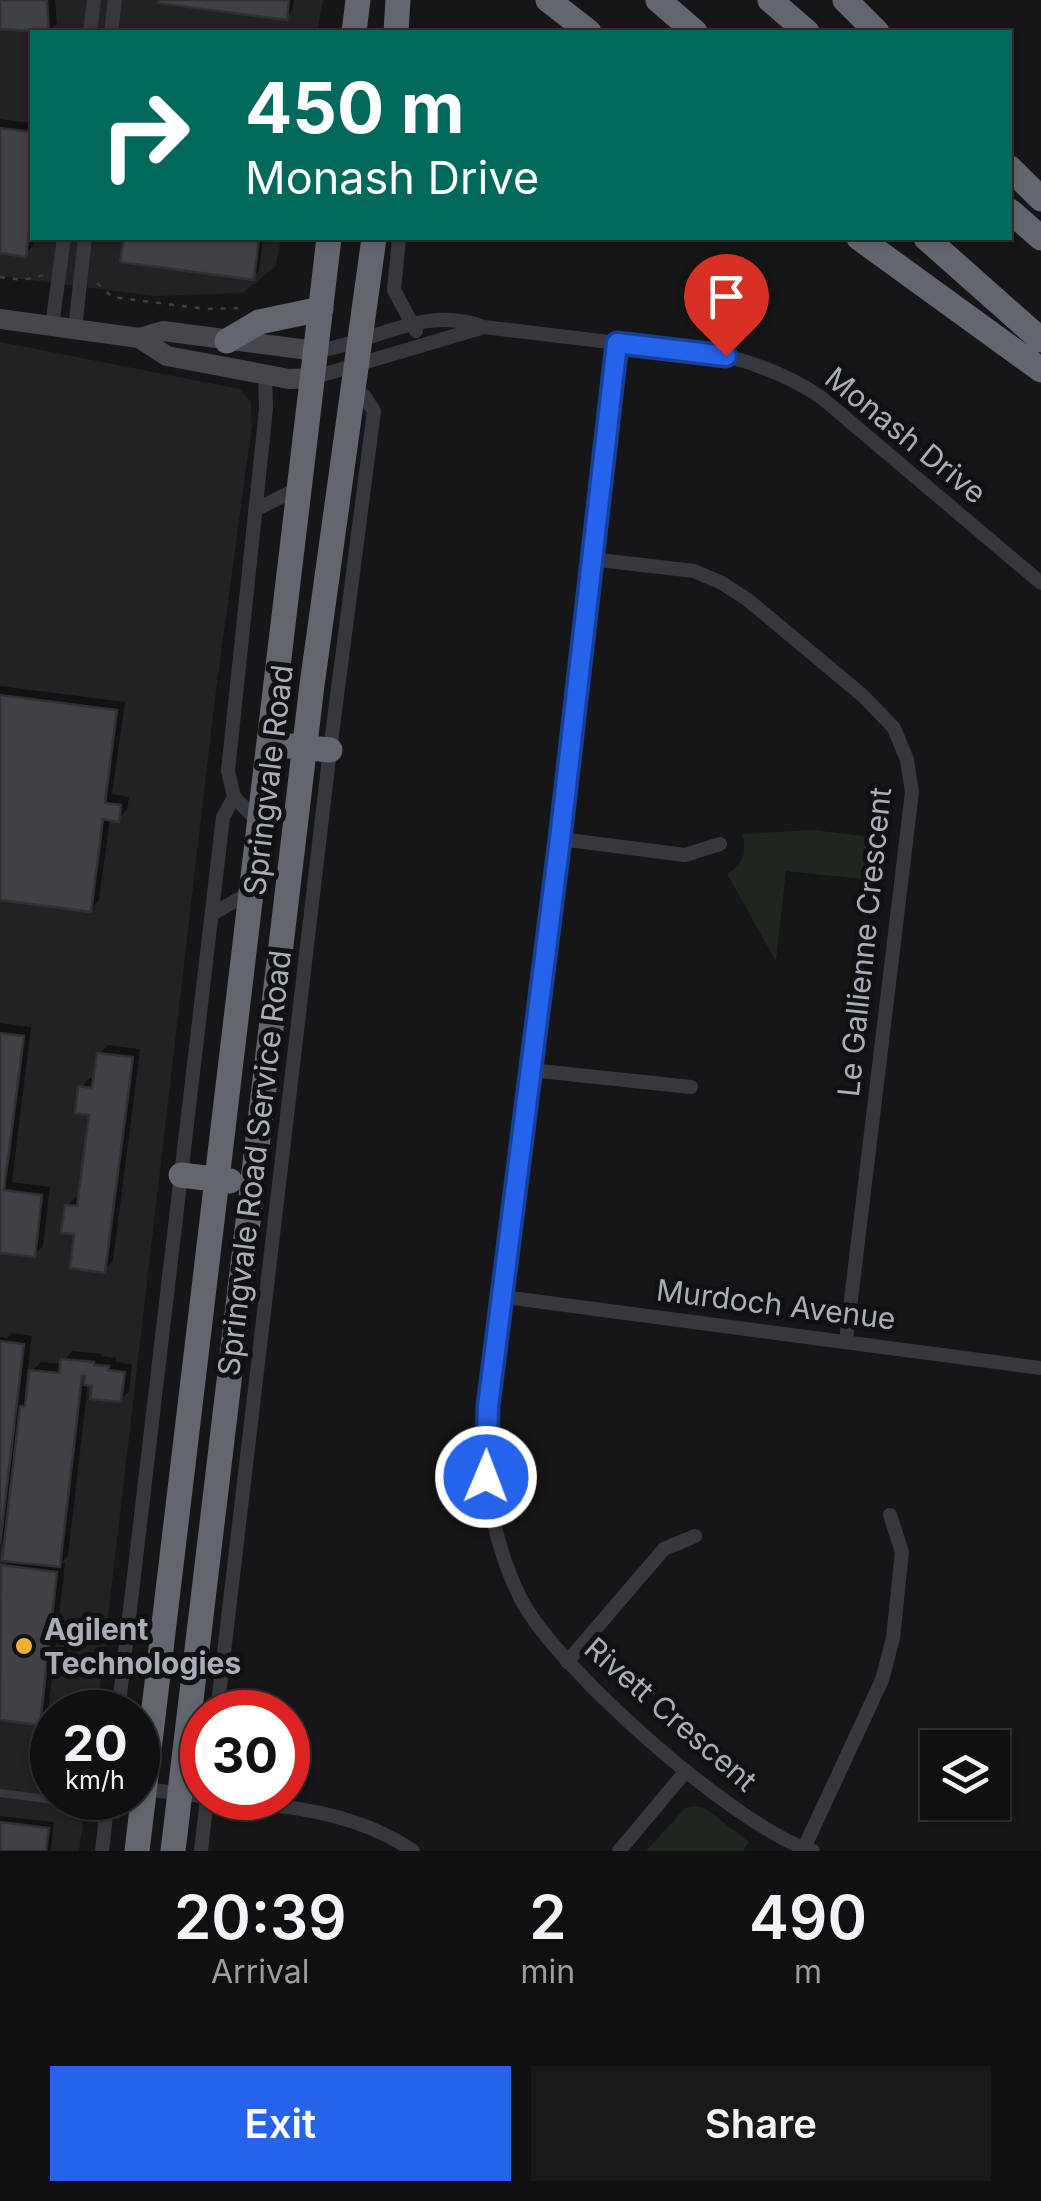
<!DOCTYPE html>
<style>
body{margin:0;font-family:Inter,sans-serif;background:#19191b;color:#f1f3f6;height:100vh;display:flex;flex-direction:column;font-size:38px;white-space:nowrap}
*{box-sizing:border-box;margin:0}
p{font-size:32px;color:#9c9d9f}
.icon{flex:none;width:55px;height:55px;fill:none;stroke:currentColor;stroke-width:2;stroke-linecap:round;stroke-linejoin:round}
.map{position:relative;height:1851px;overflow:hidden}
.panel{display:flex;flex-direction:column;background:#101012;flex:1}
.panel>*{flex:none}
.guide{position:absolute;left:30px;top:30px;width:982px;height:210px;border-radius:0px;box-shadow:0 2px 8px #0004,0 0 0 2px #303032;background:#00695c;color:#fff;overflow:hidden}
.fabs{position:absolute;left:920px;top:1730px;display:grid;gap:20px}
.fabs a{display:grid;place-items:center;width:90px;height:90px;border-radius:0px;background:#101012;box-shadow:0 2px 8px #0004,0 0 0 2px #303032;font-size:50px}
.speed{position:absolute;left:30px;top:1690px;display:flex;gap:20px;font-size:50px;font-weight:700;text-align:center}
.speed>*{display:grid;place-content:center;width:130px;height:130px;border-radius:50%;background:#101012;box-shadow:0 2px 8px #0004,0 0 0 2px #303032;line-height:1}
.speed small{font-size:25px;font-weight:400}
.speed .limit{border:15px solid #d22;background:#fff;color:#111}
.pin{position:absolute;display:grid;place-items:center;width:85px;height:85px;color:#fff;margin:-102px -42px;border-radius:50% 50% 50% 0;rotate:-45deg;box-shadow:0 0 10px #0007}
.pin .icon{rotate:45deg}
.me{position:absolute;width:110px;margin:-55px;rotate:1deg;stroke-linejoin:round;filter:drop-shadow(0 0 8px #0008)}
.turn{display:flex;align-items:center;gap:35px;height:210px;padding:0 50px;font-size:45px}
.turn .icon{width:130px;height:130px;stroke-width:2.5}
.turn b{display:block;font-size:70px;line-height:85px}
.eta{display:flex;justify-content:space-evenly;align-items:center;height:170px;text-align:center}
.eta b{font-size:60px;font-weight:600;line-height:70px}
.action{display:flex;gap:20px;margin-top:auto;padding:20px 50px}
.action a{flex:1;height:115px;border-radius:0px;background:#2563eb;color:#fff;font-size:40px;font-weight:600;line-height:115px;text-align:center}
.action a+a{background:#19191b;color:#f1f3f6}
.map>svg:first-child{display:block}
</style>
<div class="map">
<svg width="1041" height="1851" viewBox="0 0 1041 1851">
<rect width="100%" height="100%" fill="#161618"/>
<path fill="#222225" d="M0,0h323l-6,32h-285v206h249l-5,28 -33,27 -89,3 -154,-20z
M0,342l240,47 11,13 1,23 -37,273 -118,1014h-45v86h34l-7,53h-79z"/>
<path fill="#1e261f" d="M813,830l75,9 -6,42 -96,-10 -10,90 -49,-87c17,-11 20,-21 15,-40z
M694,1806l11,2 44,34 -6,9h-97l39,-43z"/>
<path fill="#0007" d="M0,0h55l2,24 -9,8 -48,-6z
M161,0h133l-2,11 -6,6z
M0,119l32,4v115h3l-1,7 -9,9 -25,-3z
M126,238h137l-4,33 -6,6 -130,-17z
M0,686l125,16 -13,92 17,3 -2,13 -9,9 -8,-1 -11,82 -9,9 -90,-11z
M0,1023l31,4 -19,155 38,5 -7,59 -9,9 -31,-4 -3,3z
M108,1045l32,4 -27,212 -9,9 -27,-38 -10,-26 9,-9 5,1 11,-85 -11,-26 9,-9 6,1 3,-25z
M12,1333l20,3 -5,40 14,-14 21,2 10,-13 30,3 -1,2 15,2v4l16,2 -3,27 -9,9 -32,-17 -20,173 -8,7h5l-17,150 -9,9 -39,-4v-125l3,-26 8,-8 -4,-21 -7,7v-208l7,1z
M0,1816l54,6 -3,29h-51z"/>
<path fill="#404145" stroke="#303034" stroke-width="2.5" d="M0,0h47l2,32 -49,-3z
M159,0h130l-2,20 -129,-17z
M0,128l32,4v74l-6,51 -26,-4z
M124,238h135l-5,42 -134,-18z
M0,695l117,15 -12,93 16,2 -2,17 -16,-3 -12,93 -91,-12z
M0,1033l24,3 -20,154 38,5 -7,62 -35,-4z
M97,1053l36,4 -28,216 -35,-5 4,-34 -13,-1 4,-28 12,1 12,-91 -14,-2 3,-27 14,2z
M0,1341l24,3 -24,200z
M61,1359l33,3v3l15,1 -1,4 17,2 -4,30 -31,-3 2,-13 -8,-1 1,-9h-3l-22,191 -58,-6 18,-155h5l4,-36 30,3z
M1,1565l56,7 -17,153 -40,-5z
M0,1822l49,6 -3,23h-46z"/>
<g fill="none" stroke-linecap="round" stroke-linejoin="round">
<path stroke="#3d3f44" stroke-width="2.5" stroke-dasharray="5 8" stroke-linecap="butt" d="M0,277l23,3 22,-5
M97,283l15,14 94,12 32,-1"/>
<path stroke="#37383d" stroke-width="8" d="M0,1793l107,14"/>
<path stroke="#37383d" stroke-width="14" d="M90,32l4,-32
M111,32l4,-32
M399,238l-5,52 22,41
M52,326l12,-88
M75,329l10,-91
M617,343l-57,496 -72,566c-1,23 -3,47 -2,69 2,36 18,93 35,125 35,69 218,231 292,252
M316,351c59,-8 108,-47 168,-24l242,29c35,9 66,21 96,42l219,185
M312,378l172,-51
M255,510l44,-22
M591,559l103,12 28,12 26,17 114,95 32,33 13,32 5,32 -66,549
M260,823l-26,-26 -6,-26 38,-362 -1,-34
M560,839l125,16 35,-11
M212,914l39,-22
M530,1070l161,17
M504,1297l537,71
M567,1662l97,-113 31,-13
M118,1712l105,-895 11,-20
M217,1712l113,-962 44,-339 -10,-15 -10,-3
M144,1789l58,7
M216,1798c68,8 140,13 197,53
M804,1848l78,-168 11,-42 9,-86 -12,-37
M102,1851l6,-53
M201,1851l6,-53
M619,1851l67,-80"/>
<path stroke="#45474d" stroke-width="20" d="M0,319l139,19 24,-7 153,20
M139,338l28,18 122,23 23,-1"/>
<path stroke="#63666e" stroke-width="25" d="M548,0l41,32
M658,0l37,32
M770,0l37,32
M845,0l32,32
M354,32l4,-32
M396,32l2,-32
M1010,168l31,31
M1010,211l31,27
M859,238l182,132
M926,238l115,102
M227,341l32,-19 62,-13
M289,746l41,4
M181,1175l49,6
M137,1851l192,-1613
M173,1851l139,-1166 62,-447"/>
</g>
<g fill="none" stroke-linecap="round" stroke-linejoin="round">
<g stroke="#184099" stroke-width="25">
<path id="route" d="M486,1477l2,-71 72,-567 57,-496 109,13"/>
</g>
<use href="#route" stroke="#2563eb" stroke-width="18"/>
</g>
<circle fill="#f2b134" stroke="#111113" stroke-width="4" cx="24" cy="1646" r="10"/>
<g text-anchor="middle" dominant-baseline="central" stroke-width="10" stroke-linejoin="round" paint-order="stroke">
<g font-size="30" fill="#a8adb8" stroke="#111113">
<text transform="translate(906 435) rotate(39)">Monash Drive</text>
<text transform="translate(268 780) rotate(-83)">Springvale Road</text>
<text transform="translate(864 942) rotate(-84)">Le Gallienne Crescent</text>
<text transform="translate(254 1163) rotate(-83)">Springvale Road Service Road</text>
<text transform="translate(776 1304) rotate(7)">Murdoch Avenue</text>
<text transform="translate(671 1714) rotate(41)">Rivett Crescent</text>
</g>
<g font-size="30" font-weight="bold" fill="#a8adb8" stroke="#111113" text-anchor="start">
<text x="44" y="1629">Agilent<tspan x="44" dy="34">Technologies</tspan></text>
</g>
</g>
</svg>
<div class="fabs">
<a><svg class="icon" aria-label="layers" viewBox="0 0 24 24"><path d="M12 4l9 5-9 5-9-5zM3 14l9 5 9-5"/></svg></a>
</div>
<div class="speed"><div>20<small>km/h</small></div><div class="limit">30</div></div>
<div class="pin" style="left:726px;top:356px;background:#d93025"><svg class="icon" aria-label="arrive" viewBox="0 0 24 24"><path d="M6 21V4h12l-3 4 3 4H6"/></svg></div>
<svg class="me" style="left:486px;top:1477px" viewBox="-20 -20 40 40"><circle r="17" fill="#2563eb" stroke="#fff" stroke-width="3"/><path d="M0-11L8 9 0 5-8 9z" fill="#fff"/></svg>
<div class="guide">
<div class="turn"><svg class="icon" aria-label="right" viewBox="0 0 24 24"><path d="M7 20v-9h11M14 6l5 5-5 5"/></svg><div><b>450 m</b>Monash Drive</div></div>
</div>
</div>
<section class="panel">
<div class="eta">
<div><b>20:39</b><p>Arrival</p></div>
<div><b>2</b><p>min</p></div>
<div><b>490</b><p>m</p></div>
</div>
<div class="action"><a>Exit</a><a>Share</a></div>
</section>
